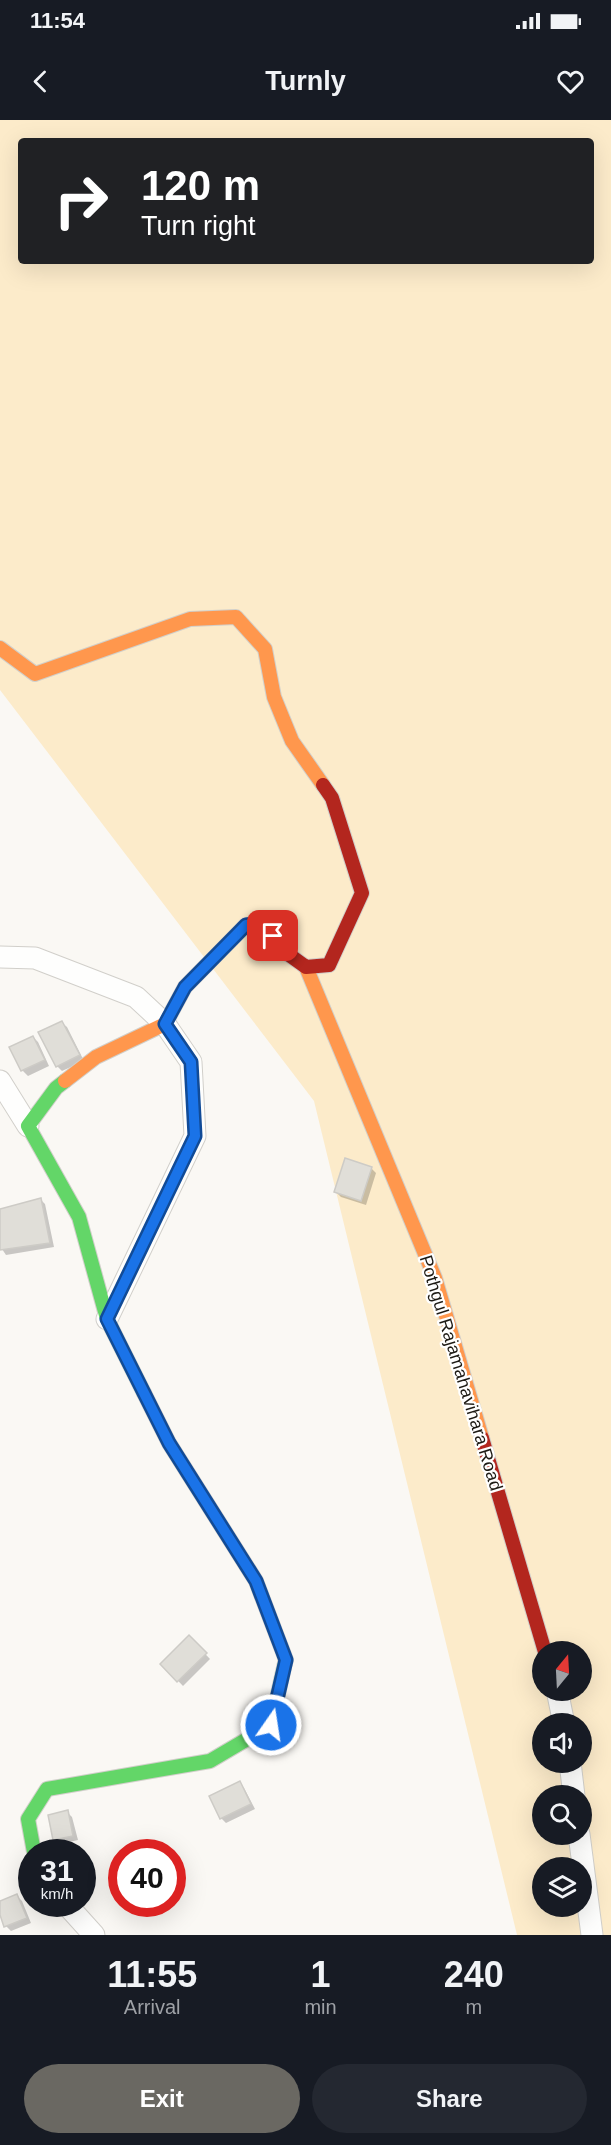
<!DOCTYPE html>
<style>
body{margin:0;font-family:Arial,sans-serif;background:#242831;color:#f1f3f6;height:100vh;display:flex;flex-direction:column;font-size:22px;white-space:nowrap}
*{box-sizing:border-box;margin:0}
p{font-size:20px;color:#9ea1a6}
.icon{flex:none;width:33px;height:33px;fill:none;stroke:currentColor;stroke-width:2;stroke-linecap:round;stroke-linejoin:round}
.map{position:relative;height:1815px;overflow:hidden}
.details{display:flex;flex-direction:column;background:#171b24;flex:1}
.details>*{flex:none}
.banner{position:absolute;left:18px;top:18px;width:576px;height:126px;border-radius:6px;box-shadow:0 6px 24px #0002;background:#202124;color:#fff;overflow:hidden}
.needle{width:39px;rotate:18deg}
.tools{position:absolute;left:532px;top:1521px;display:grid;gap:12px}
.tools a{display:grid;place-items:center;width:60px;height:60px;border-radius:50%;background:#171b24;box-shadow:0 6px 24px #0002;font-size:30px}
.speed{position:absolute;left:18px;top:1719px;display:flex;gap:12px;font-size:30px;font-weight:700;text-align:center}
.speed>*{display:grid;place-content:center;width:78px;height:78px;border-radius:50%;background:#171b24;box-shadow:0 6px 24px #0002;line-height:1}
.speed small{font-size:15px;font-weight:400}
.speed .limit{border:9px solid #d22;background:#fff;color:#111}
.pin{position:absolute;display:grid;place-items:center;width:51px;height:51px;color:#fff;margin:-26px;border-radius:12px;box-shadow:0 3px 9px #0006}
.me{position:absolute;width:66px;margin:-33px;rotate:13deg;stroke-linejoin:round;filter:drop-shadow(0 0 4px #0008)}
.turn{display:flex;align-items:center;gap:21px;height:126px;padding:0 24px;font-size:27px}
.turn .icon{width:78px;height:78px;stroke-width:2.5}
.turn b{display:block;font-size:42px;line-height:51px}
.eta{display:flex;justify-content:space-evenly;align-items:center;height:102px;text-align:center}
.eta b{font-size:36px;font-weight:700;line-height:42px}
.button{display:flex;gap:12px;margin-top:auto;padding:12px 24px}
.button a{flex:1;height:69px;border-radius:36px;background:#6a6862;color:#fff;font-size:24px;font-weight:700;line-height:69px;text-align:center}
.button a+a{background:#242831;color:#f1f3f6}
.status{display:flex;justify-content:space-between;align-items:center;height:42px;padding:0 30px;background:#171b24;direction:ltr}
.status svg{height:16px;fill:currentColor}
header{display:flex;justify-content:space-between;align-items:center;height:78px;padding:0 24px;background:#171b24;font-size:27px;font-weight:700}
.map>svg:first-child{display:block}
</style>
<div class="status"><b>11:54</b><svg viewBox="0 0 49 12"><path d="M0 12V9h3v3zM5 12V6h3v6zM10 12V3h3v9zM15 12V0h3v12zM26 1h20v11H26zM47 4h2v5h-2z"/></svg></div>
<header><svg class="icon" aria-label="back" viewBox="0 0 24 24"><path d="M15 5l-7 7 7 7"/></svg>Turnly<svg class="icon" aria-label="heart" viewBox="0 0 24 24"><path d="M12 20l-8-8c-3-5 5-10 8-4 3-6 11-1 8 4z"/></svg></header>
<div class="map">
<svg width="611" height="1815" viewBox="0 0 611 1815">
<rect width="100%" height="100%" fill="#faf8f4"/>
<path fill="#fcebca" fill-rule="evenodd" d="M0,0h611v1815h-94l-203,-834 -314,-411zM21,21h570v120h-570zM543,1532h39v38h-39zM543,1604h39v38h-39zM543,1676h39v38h-39zM543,1748h39v38h-39z"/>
<path fill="#0003" d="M62,903l5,4 17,34 -22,10 -5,-5z
M33,917l5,5 11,24 -21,10 -5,-5 -12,-23z
M371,1048l5,5 -10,32 -25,-8 -5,-5z
M40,1079l5,5 9,43 -48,8 -6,-9v-36z
M189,1517l21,22 -27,27 -21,-22z
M240,1663l4,5 11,21 -29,14 -5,-5z
M67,1692l5,5 6,23 -18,4 -5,-5z
M17,1776l5,5 9,22 -20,8 -5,-5 -6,-15v-8z"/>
<path fill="#e0ded8" stroke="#cdcbc6" stroke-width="1.5" d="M62,901l18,34 -24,12 -18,-35z
M33,916l12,24 -24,11 -12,-24z
M345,1038l27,9 -11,34 -27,-9z
M41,1078l9,45 -50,7v-41z
M189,1515l18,18 -30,29 -17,-18z
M240,1661l11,23 -31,15 -11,-23z
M68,1690l5,26 -20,4 -5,-25z
M17,1774l10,24 -23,9 -4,-12v-14z"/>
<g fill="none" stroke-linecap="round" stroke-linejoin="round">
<g stroke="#d1cfca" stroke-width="23">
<path id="street" d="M0,837l35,1 101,39 29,27 26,38 4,74 -88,183
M0,961l28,45
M557,1570l7,34
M570,1642l4,34
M579,1714l13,101
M66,1784l28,31"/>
</g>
<g stroke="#d1cfca" stroke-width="16">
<path id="fast" d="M65,961l-9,7 -28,38 51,91 28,102 37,74
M34,1732l-6,-33 19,-30 163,-28 61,-36 14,-62"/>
</g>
<g stroke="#d1cfca" stroke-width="16">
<path id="slow" d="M0,528l35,26 155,-55 46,-2 29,32 9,48 18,44 31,44
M306,847l129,311 47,160
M65,961l31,-24 69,-33 20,-37 58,-59
M144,1273l25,50 87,138 30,79 -1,3"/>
</g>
<g stroke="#d1cfca" stroke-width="16">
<path id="jam" d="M243,808l3,-3 20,-2 15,26 25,18 23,-2 33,-72 -30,-95 -9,-13
M482,1318l63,214"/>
</g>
<use href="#street" stroke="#fefefd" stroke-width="21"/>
<use href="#fast" stroke="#63d668" stroke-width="14"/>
<use href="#slow" stroke="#ff974d" stroke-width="14"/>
<use href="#jam" stroke="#b3261e" stroke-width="14"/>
</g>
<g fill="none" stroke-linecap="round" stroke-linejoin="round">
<g stroke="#114b97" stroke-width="15">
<path id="route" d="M271,1605l15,-65 -30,-79 -87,-138 -62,-124 88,-183 -4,-74 -26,-38 20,-37 61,-62 20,-2 7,13"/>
</g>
<use href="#route" stroke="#1a73e8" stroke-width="10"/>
</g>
<g text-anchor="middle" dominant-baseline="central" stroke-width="4.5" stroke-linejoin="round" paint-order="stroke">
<g font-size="18" fill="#1d1a14" stroke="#fff">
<text transform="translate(461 1253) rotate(73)">Pothgul Rajamahavihara Road</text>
</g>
</g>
</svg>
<div class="tools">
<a><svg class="needle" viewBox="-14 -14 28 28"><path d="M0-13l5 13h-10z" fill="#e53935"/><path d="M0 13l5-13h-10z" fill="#9ea1a6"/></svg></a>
<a><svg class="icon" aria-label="sound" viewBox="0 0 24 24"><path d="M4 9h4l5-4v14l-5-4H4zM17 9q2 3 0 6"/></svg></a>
<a><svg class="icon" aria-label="search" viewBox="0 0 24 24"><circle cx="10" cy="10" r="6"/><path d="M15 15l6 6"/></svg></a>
<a><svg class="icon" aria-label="layers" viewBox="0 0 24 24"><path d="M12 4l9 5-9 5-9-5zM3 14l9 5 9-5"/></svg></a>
</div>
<div class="speed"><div>31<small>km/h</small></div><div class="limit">40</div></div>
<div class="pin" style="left:273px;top:816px;background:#d93025"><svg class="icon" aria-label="arrive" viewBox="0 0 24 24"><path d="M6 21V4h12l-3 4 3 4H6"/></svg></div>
<svg class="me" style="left:271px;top:1605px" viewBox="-20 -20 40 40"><circle r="17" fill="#1a73e8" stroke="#fff" stroke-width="3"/><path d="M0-11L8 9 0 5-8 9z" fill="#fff"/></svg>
<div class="banner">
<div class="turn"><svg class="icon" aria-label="right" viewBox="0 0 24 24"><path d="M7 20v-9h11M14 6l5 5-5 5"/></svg><div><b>120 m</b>Turn right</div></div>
</div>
</div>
<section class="details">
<div class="eta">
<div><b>11:55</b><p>Arrival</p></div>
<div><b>1</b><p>min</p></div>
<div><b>240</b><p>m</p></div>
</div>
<div class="button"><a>Exit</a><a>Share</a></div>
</section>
